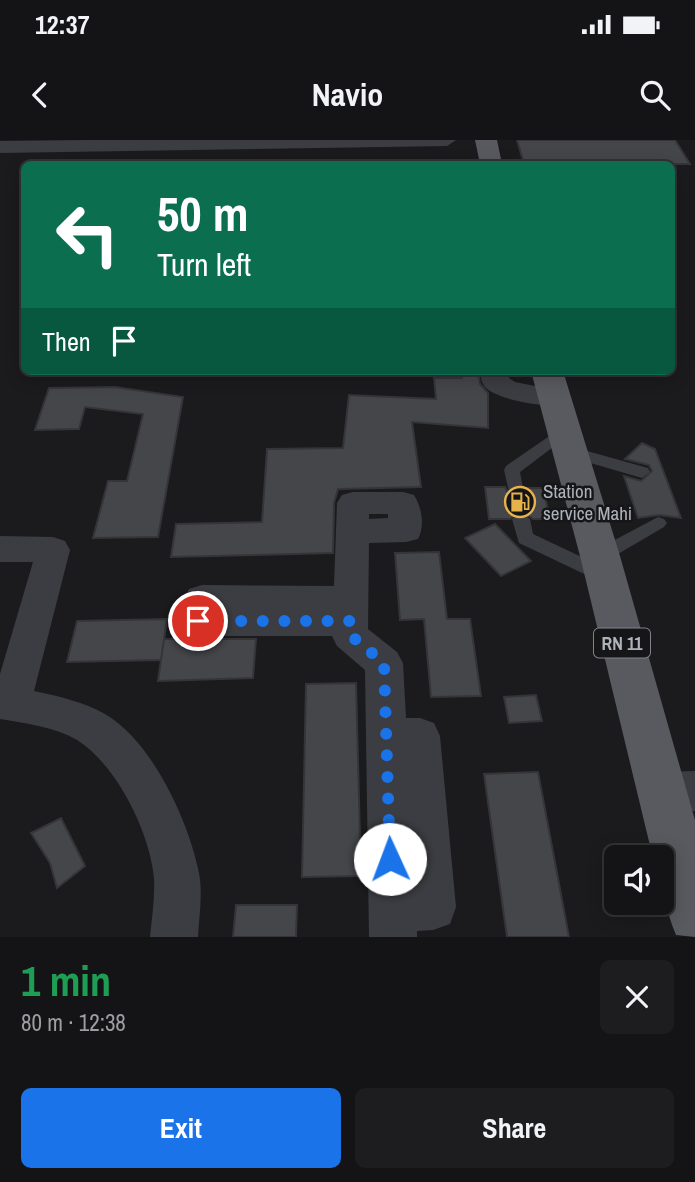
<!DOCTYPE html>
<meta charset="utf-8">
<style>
body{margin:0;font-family:"Archivo Narrow",sans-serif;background:#1d1d1f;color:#f1f3f6;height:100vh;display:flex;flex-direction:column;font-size:26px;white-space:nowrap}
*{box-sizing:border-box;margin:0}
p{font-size:23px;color:#9d9ea1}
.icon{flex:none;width:38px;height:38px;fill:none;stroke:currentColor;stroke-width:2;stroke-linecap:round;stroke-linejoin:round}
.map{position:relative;height:797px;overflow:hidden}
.sheet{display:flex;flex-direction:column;background:#141416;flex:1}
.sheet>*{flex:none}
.guide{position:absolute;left:21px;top:21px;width:654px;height:214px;border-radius:10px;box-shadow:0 4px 18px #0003,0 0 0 2px #333335;background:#0b6e4f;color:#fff;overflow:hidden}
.tools{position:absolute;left:604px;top:705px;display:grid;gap:14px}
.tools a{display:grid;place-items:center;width:70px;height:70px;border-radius:10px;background:#141416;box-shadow:0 4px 18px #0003,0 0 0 2px #333335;font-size:35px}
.pin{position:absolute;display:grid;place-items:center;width:60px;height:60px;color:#fff;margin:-30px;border:4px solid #fff;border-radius:50%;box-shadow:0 2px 7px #0007}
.me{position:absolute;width:77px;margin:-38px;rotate:358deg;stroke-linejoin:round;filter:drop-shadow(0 0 5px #0008)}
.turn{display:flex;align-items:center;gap:24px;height:147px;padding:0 21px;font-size:32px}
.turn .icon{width:91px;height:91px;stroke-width:2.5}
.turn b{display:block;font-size:49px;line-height:60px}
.then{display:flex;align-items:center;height:66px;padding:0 21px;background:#0003;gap:14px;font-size:26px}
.round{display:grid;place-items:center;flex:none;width:74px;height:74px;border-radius:10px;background:#1d1d1f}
.overview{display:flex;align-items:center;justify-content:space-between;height:119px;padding:0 21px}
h1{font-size:42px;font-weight:800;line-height:52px;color:#1e9e55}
.cta{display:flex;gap:14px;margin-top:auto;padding:14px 21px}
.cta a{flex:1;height:80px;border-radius:10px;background:#1a73e8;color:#fff;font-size:28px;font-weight:800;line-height:80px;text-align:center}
.cta a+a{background:#1d1d1f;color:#f1f3f6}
.status{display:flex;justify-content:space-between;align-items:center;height:49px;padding:0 35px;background:#141416;direction:ltr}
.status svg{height:19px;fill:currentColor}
header{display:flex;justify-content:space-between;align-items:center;height:91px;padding:0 21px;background:#141416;font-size:32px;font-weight:800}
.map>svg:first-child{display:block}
</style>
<div class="status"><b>12:37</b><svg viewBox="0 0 49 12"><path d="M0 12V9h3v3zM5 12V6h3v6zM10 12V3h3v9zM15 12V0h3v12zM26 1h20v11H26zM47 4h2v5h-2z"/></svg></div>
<header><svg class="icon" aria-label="back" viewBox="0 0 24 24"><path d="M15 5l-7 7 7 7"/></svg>Navio<svg class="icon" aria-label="search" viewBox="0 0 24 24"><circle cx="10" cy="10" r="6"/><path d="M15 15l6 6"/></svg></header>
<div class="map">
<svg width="695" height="797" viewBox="0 0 695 797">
<rect width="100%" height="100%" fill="#1b1b1d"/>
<path fill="#45464a" stroke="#353539" stroke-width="2" d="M517,0h158l15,24h-166z
M463,231h15l2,13 8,9v35l-76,-6 9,65 -83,2 -4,14 -1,50 -162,4 5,-33 86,-2 5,-73 76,-1 6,-53 87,4 -2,-21h28z
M115,247l68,10 -25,140 -65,1 15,-57h19l16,-67 -58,-7 -6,22 -44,1 14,-42z
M642,303l13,6 26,69 -22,-3 -21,3 -14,-42 17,5 11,-10 -3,-6 -24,-6z
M485,347h20l4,8h12l5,-7h17l7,31h-17l-11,-8 -12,8h-21z
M495,384l36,37 -30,15 -36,-38z
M439,412l8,67h23l11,77 -50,1 -7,-78 -24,1 -5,-67z
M167,479l-6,41 -94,2 10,-41z
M164,499h92l-3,39 -95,3z
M356,543l5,193 -59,1 4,-193z
M536,555l6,26 -33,2 -5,-26z
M538,632l31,165h-62l-23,-163z
M61,678l24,48 -28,22 -7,-25 -19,-30z
M236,765h61l-1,32h-63z"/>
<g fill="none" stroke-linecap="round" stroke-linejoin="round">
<path fill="#3c3d42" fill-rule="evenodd" d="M564,286l5,1 3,4 -3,4 -49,37 3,16 -2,4h-12l-5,-22 2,-4z
M569,306l79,22 2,4 -8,6 -79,-23 -2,-4z
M521,373l9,6 3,15 76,36 3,5 -3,5h-12l-78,-37 -7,-24z
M658,377l6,2 3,4 -3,4 -58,34h-12l-3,-5 3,-5z"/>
<path fill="#3c3d42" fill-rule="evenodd" d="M89,0h367l-9,6 -447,7v-12z
M480,231h28l1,7 6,4 50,10 4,6 -4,6c-17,5 -68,-4 -80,-17 -4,-5 -4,-10 -5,-16z
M353,352h50l11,3c8,13 11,31 4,44l-12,3 -37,1 -1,86 29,23 6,11 3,55h14l14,5 6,13 16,171 -6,17 -17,6 -16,1v6h-48l-4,-267 -28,-24 -5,-10h-134l-13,-5c-7,-14 -3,-28 4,-42l13,-4 132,1 3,-83 5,-8zM369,374h19v4l-19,1z
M0,396l53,1 12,4 5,9 -36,141c24,5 50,11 71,23 47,27 84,108 94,159 4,21 0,43 -1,64h-48c2,-20 5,-39 4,-59 -4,-45 -37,-113 -77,-138 -22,-13 -52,-17 -77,-21v-45l33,-112h-33z
M695,631v40l-33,1 -15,-6 -6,-14 6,-14 15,-6z"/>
<path fill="#585a60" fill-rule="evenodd" d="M475,0h22l5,24h-22z
M531,231h32l57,185 75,264v117l-19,-2c-11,-26 -14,-49 -14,-77h-9l-73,-302z"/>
</g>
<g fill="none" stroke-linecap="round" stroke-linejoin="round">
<path stroke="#1a73e8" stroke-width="12" stroke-dasharray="0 21.6" d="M198,481h152v14l34,28 6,196"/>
</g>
<defs>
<g id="fuel-ring" transform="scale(1.575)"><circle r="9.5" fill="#161618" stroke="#e5b24b" stroke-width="1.5"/><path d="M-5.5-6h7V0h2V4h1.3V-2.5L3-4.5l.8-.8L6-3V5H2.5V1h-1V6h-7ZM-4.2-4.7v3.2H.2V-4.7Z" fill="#e5b24b"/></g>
</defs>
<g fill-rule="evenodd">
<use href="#fuel-ring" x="520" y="362"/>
</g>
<g text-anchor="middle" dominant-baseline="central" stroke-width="5" stroke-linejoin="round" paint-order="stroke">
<rect fill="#161618" stroke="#80838a" stroke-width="2" x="594" y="488.5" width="56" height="29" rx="5"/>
<g font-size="18" font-weight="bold" fill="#aeb2bb">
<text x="622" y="503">RN 11</text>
</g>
<g font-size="19" fill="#aeb2bb" stroke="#161618" text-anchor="start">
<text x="543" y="351">Station<tspan x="543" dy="22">service Mahi</tspan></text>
</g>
</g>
</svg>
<div class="tools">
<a><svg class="icon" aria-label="sound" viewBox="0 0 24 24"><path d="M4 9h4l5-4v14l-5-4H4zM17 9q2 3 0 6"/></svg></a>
</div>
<div class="pin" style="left:198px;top:481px;background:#d93025"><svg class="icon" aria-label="arrive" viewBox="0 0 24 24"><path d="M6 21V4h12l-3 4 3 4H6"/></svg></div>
<svg class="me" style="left:390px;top:719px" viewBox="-20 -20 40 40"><circle r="19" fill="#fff"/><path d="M0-13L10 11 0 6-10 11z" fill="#1a73e8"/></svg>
<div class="guide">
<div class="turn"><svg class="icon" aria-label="left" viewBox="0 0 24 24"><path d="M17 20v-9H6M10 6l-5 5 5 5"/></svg><div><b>50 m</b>Turn left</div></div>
<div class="then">Then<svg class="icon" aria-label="arrive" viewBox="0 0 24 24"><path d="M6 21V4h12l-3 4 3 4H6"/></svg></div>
</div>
</div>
<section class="sheet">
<div class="overview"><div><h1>1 min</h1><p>80 m · 12:38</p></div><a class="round"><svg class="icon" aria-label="close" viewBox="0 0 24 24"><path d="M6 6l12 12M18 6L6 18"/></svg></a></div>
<div class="cta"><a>Exit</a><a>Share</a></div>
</section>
